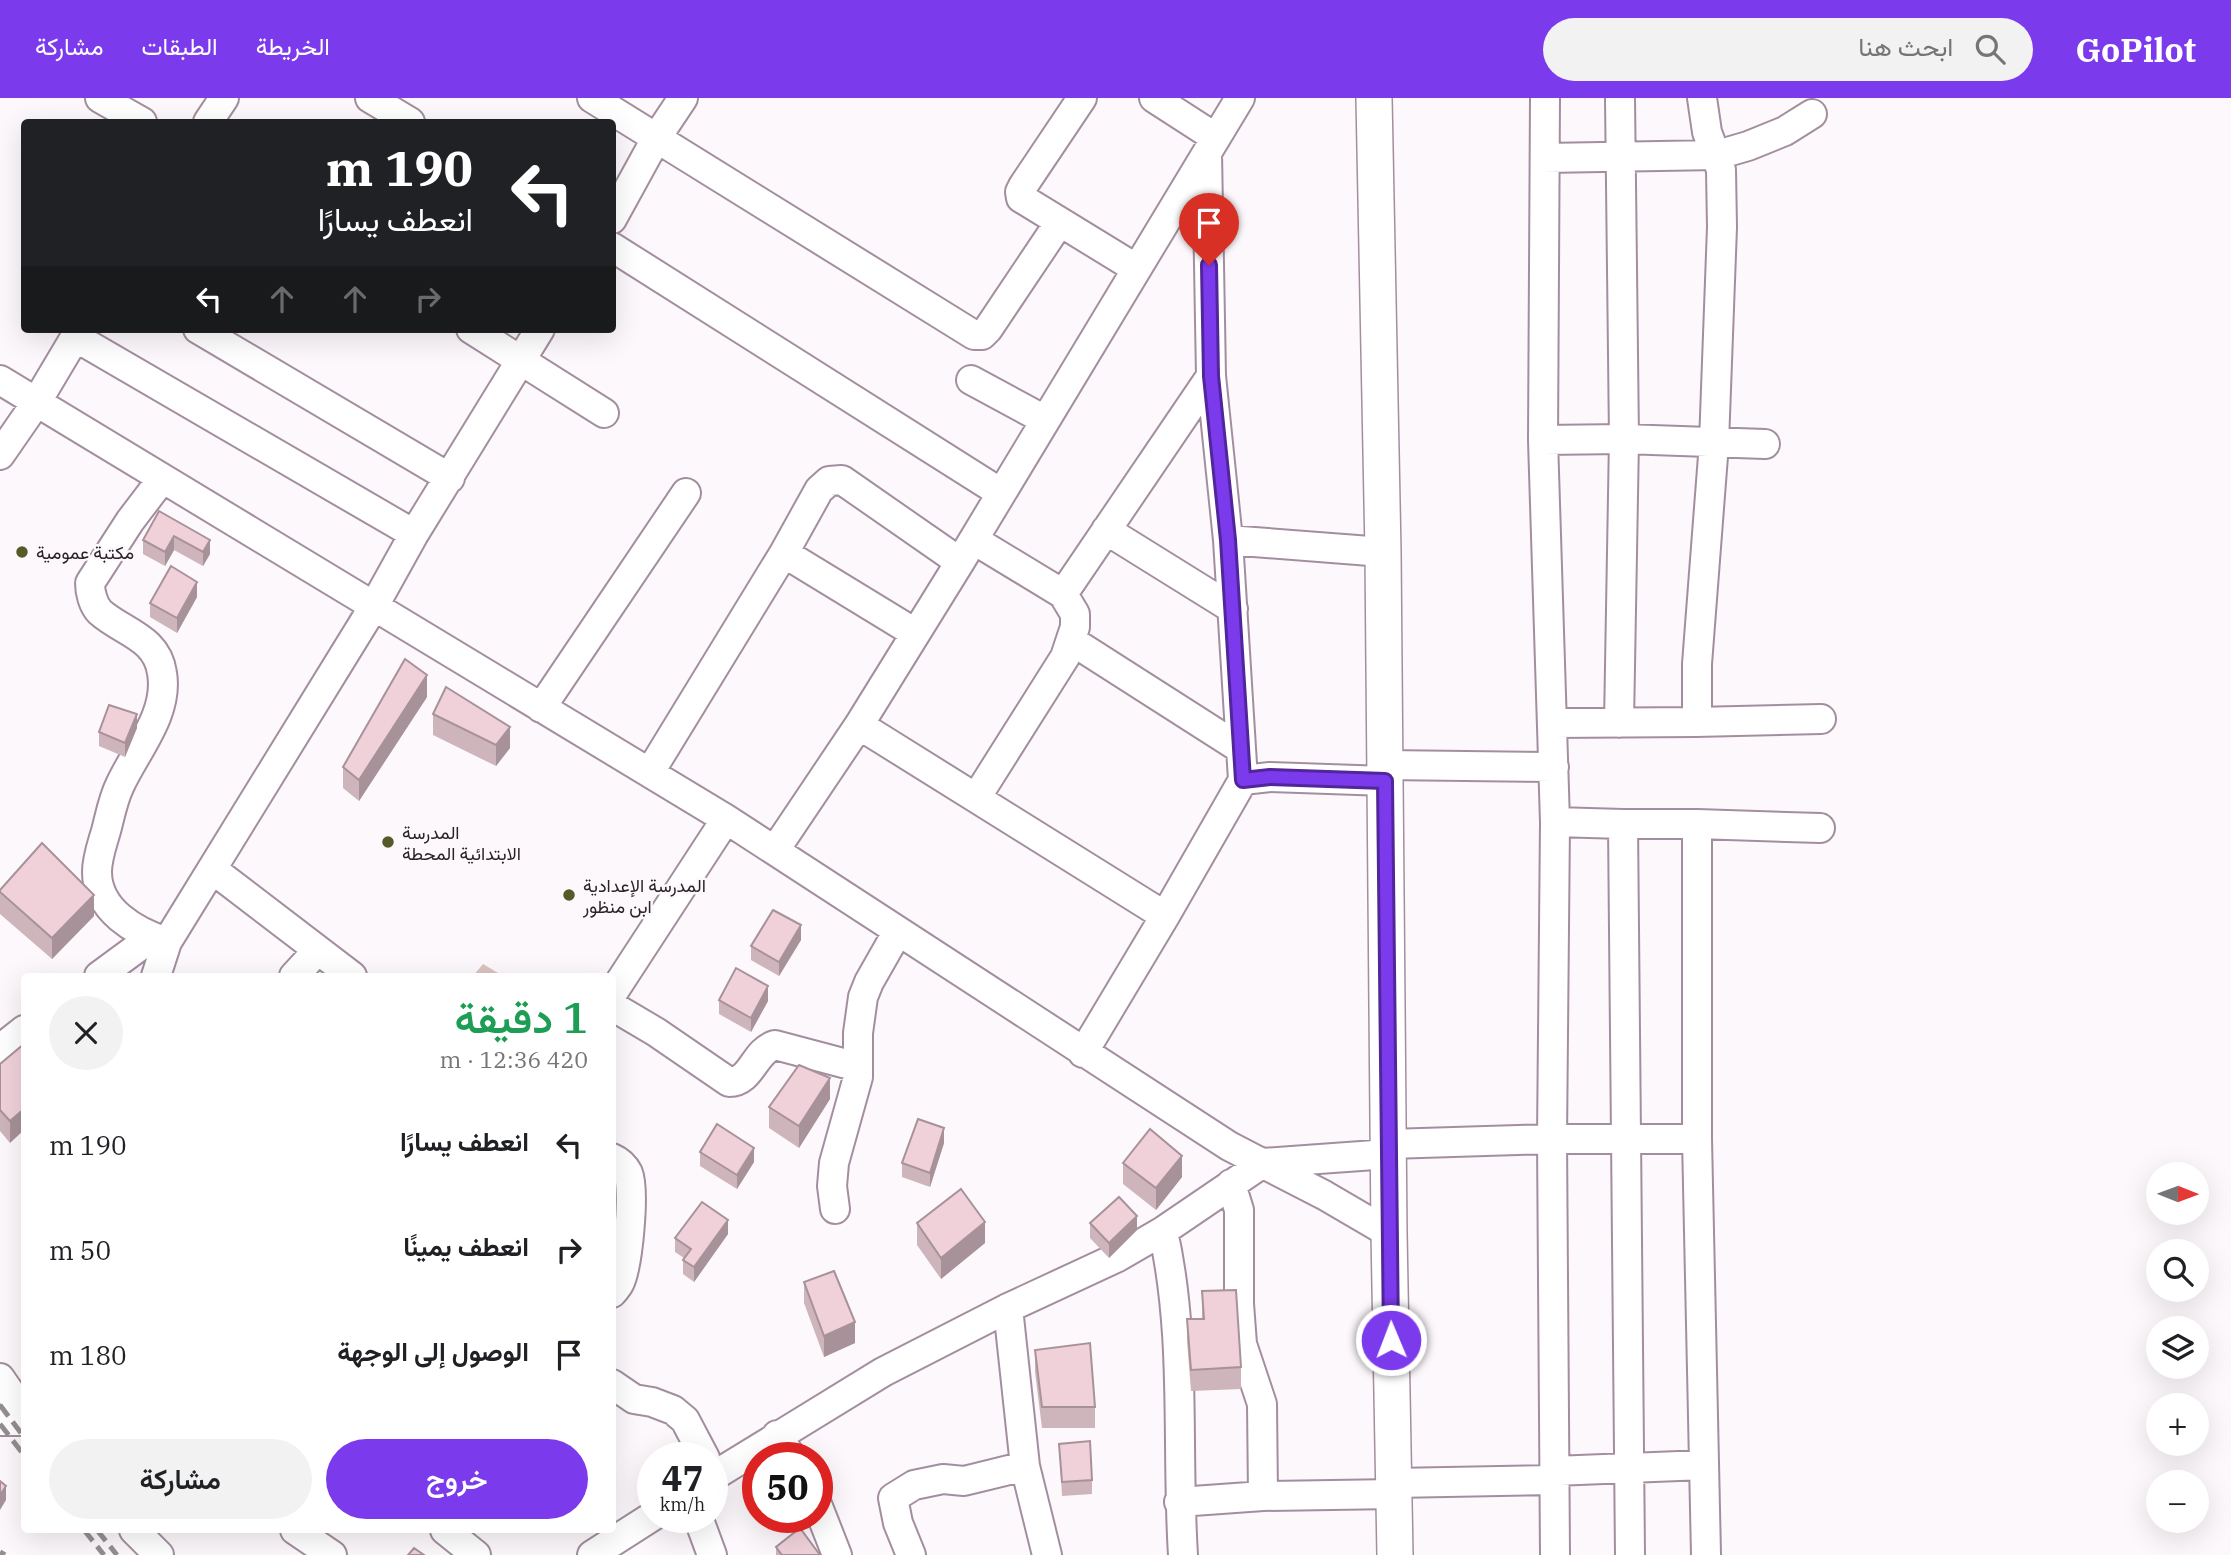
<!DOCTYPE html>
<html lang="ar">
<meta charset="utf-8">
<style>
body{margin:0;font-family:"IBM Plex Serif",Vazirmatn,serif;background:#f2f2f2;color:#202124;direction:rtl;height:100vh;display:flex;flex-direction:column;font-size:26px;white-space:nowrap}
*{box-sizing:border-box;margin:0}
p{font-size:23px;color:#757577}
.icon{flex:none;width:38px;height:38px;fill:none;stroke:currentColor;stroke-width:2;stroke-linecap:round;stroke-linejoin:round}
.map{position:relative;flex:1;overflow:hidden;direction:ltr}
.details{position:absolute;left:21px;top:875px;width:595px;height:560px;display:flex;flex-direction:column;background:#fff;border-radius:7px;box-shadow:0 7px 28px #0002;direction:rtl}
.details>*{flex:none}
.banner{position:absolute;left:21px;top:21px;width:595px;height:214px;border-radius:7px;box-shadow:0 7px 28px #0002;direction:rtl;background:#202124;color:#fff;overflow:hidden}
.needle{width:46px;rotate:91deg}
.controls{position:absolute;left:2146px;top:1064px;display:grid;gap:14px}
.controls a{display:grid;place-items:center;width:63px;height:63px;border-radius:50%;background:#fff;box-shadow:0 7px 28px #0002;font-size:35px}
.speed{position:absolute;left:637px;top:1344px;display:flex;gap:14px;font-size:35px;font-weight:700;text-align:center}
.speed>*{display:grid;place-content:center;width:91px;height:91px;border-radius:50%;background:#fff;box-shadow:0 7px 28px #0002;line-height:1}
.speed small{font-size:18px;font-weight:400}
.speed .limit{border:10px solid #d22;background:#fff;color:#111}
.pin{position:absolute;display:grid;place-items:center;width:60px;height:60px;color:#fff;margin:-72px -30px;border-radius:50% 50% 50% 0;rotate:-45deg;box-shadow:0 0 7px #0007}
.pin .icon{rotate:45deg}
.me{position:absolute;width:77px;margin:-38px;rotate:359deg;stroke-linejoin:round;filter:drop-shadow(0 0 5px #0008)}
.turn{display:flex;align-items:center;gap:24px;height:147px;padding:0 28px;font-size:32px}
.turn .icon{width:91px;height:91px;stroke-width:2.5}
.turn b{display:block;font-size:49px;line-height:60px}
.lanes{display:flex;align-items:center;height:66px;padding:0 28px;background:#0003;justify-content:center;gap:35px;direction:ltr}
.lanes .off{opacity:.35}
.round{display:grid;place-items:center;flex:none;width:74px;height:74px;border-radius:37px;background:#f2f2f2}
.overview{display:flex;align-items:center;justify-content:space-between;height:119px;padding:0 28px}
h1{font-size:42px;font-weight:600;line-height:52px;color:#1e9e55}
.action{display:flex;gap:14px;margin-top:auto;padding:14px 28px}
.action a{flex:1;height:80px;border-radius:42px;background:#7c3aed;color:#fff;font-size:28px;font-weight:600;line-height:80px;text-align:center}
.action a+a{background:#f2f2f2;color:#202124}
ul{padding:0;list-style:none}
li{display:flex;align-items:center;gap:21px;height:105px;padding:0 28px}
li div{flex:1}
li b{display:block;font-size:26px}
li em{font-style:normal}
header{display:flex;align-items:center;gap:42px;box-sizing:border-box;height:98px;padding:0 35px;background:#7c3aed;color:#fff}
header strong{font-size:33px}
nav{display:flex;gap:38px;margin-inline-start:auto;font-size:24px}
.search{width:490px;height:63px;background:#f2f2f2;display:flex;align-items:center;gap:18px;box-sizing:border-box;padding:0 24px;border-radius:38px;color:#757577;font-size:26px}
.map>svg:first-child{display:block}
</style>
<header>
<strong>GoPilot</strong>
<div class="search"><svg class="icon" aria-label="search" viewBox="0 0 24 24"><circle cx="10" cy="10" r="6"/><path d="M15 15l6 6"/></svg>ابحث هنا</div>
<nav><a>الخريطة</a><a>الطبقات</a><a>مشاركة</a></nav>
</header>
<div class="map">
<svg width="2231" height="1457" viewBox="0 0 2231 1457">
<rect width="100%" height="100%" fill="#fcf8fb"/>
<path fill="#dcc2be" d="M483,866l20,12h-30z"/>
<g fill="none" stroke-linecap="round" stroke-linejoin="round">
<g stroke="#a38ea0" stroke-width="32">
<path id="minor" d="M100,0l42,24
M370,0l40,24
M592,0l382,237h8l6,-6 71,-106
M1082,0l-59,88 -3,6 1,6 116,71
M1154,0l62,40
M1545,0l-2,342 12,382 -3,317 3,416
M208,24l16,-24
M1545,60l172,-3 31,-9 37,-15 27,-17
M612,121l45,-82 26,-39
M612,149l389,246
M198,231l252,149
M471,231l133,84
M75,239l339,197
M1211,278l17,164 15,240
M0,282l726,439 503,327 95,49 65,38
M971,282l74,40
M1543,342l81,-1 141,5
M0,357l36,-52 44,-74
M162,381l-32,42 -40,62c0,9 3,22 10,29 22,20 57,25 62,61 7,41 -26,77 -42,112 -7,14 -10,31 -14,46 -4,14 -9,27 -9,41 0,38 38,60 70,70
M1106,432l127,79
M974,442l89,54 12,20v13l-10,30 -89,141
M1228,442l155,12
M784,455l131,80
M1063,496l148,-218 -4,-223
M1072,543l169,108
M541,610l145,-215
M1695,624l126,-3
M1552,625l143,-1 2,-4v-54l17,-221 8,-216 -1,-57 -14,-38 -5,-34
M1619,625l5,-284 -4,-341
M859,627l306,191
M1385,667l169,2
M650,674l134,-219 35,-63 10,-9 13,-1 118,82
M1555,724l68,2 7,731
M1623,726h74l123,4
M1697,726v315l9,416
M775,752l84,-125 101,-163 280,-464
M212,771l140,107
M99,878l53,-39
M156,878l11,-34 207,-336 40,-72 126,-205
M294,878l23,-25
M612,896l114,-175
M612,908l44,26 73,50c23,0 25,-31 46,-37l83,22
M0,951l24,-19
M1083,955l82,-137 78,-136 27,-3 116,4
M1389,1046l163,-5h145
M612,1060c7,3 13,9 16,15 7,17 0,95 -9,111 -2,3 -4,6 -7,9
M1231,1086l8,26v94l3,40 20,60 1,92
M835,1111l-3,-23 2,-23 24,-86v-44l5,-36 6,-15 29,-51
M1163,1133c24,107 13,215 20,324
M1008,1210l17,158 22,89
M0,1280l24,35
M612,1286l22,15 18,3 21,8 12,10 20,38
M0,1323h24
M777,1337l15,23
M1554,1373l150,-6
M712,1379l171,-105 125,-64 110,-51 45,-26 100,-68 126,-9
M1394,1385l160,-3
M1179,1404l84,-6 131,-2
M817,1406l20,51
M698,1419l14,38
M134,1432l25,25
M295,1432l37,25
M445,1432l31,25
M592,1457l61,-39
M911,1457l-13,-32 -5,-25 21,-13 29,-6 21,2 61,-15"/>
</g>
<g stroke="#a38ea0" stroke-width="38">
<path id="major" d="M1374,0l9,454 6,681 6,322"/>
</g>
<use href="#minor" stroke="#fff" stroke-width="28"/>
<use href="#major" stroke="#fff" stroke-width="35"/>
<path stroke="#948e93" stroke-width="5" stroke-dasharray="14 7" stroke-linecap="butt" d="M0,1307l24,32
M0,1326l24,31
M84,1432l20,25
M97,1432l20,25
M0,1454l5,3"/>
</g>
<path fill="#ceb4bb" d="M159,413l51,43 -7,12 -29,-16 -9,16 -22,-12v-14z
M197,499l-20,36 -27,-16v-14z
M427,599l-68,104 -16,-13v-21z
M433,616l77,34 -14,18 -63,-31z
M137,630l-12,29 -26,-11v-14z
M0,792l94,26 -42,43 -52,-45z
M801,842l-22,36 -28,-16v-14z
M719,902l49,1 -17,31 -32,-18z
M24,946l-14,99 -10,-12v-67z
M830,1001l-31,49 -30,-20v-21z
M944,1045l-14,44 -28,-10v-14z
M700,1054l54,10 -17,27 -37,-23z
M1123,1065l59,14 -26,33 -33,-26z
M917,1125l68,20 -44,36 -24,-34z
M1090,1125l47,7 -28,28 -19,-20z
M728,1136l-34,48 -11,-8v-14l1,-2 -9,-6v-14z
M804,1184l51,61 -31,14 -20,-54z
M1202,1193l39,76v22l-50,2 -4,-50v-22h15z
M1035,1252l60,57v21h-53l-7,-56z
M1059,1346l33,36v14l-30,2z
M776,1449l44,8h-44z"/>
<path fill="#a89299" d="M174,438v14l-9,16v-14z
M210,442v14l-7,12v-14z
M197,484v15l-20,36v-15z
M427,577v22l-68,104v-21z
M137,616v14l-12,29v-14z
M510,629v21l-14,18v-21z
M94,797v21l-42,43v-21z
M801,827v15l-22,36v-14z
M768,888v15l-17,31v-14z
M830,980v21l-31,49v-22z
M24,1011v21l-14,13v-22z
M944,1030v15l-14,44v-14z
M754,1050v14l-17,27v-14z
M1182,1058v21l-26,33v-22z
M1137,1118v14l-28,28v-15z
M728,1122v14l-34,48v-15z
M985,1124v21l-44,36v-21z
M855,1224v21l-31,14v-21z
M6,1388v14l-6,10v-15z"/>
<path fill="#f0d1da" stroke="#a89299" stroke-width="2" d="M159,413l51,29 -7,12 -29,-16 -9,16 -22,-12z
M171,468l26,16 -20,36 -27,-15z
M405,561l22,16 -68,105 -16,-13z
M446,589l64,40 -14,18 -63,-31z
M109,607l28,9 -12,29 -26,-11z
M42,745l52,52 -42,43 -52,-46v-2z
M773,812l28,15 -22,37 -28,-16z
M736,870l32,18 -17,32 -32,-18z
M24,946v65l-14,12 -10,-11v-46z
M799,967l31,13 -31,48 -30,-19z
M918,1021l26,9 -14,45 -28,-10z
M717,1026l37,24 -17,27 -37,-23z
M1150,1031l32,27 -26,32 -33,-25z
M961,1091l24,33 -44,36 -24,-35z
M1119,1099l18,19 -28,27 -19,-20z
M702,1104l26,18 -34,47 -11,-7 8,-11 -16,-11z
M834,1173l21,51 -31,14 -20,-54z
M1236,1192l5,77 -50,3 -4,-51h17l-2,-28z
M1090,1245l5,64h-53l-7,-57z
M1090,1343l2,39 -30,2 -3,-38z
M0,1383l6,5 -6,9z
M800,1430l20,27h-38l-6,-8z
M414,1450l10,7h-16z"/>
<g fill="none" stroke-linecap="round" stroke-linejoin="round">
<g stroke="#51269a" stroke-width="18">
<path id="route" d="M1209,167l2,111 17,164 15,240 27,-3 115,4 6,559"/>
</g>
<use href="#route" stroke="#7c3aed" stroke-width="12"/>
</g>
<g fill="#545b29" stroke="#fcf8fb" stroke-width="2.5">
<circle cx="22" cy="454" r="7"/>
<circle cx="388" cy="744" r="7"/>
<circle cx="569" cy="797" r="7"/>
</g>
<g text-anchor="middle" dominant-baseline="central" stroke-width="5" stroke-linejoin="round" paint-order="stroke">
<g font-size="18" fill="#2a2229" stroke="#fcf8fb" text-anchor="start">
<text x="36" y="454">مكتبة عمومية</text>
<text x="402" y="734">المدرسة<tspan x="402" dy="21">الابتدائية المحطة</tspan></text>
<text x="583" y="787">المدرسة الإعدادية<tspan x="583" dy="21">ابن منظور</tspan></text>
</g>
</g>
</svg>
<div class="controls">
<a><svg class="needle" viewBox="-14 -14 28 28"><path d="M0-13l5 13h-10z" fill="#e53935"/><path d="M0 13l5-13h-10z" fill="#757577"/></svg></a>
<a><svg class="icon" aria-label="search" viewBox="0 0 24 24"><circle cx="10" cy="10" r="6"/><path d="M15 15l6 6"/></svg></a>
<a><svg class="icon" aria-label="layers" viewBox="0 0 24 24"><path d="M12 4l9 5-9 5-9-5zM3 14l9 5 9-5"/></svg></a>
<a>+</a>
<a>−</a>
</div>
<div class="speed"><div>47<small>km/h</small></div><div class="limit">50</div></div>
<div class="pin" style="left:1209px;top:167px;background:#d93025"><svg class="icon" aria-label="arrive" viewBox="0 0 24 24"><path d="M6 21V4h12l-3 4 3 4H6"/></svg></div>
<svg class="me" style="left:1391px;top:1242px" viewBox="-20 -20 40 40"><circle r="17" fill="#7c3aed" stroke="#fff" stroke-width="3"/><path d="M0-11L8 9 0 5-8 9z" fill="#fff"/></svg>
<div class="banner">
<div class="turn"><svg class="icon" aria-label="left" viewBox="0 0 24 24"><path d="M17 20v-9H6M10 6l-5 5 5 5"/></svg><div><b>190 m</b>انعطف يسارًا</div></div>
<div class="lanes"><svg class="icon" aria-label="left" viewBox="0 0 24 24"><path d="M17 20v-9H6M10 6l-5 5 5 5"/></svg><svg class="icon off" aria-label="ahead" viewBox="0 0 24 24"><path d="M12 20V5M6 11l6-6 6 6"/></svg><svg class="icon off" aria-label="ahead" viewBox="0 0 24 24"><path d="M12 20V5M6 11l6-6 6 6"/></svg><svg class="icon off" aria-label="right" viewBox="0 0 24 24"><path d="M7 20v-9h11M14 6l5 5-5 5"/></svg></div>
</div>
<section class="details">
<div class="overview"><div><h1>1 دقيقة</h1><p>420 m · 12:36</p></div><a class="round"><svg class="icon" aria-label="close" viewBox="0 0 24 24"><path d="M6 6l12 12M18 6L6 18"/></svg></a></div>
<ul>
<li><svg class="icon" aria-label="left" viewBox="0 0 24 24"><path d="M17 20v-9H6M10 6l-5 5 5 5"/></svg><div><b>انعطف يسارًا</b></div><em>190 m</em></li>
<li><svg class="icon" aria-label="right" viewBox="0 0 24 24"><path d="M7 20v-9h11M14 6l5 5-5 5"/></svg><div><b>انعطف يمينًا</b></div><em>50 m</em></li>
<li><svg class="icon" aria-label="arrive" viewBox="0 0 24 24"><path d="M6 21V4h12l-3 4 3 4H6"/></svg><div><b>الوصول إلى الوجهة</b></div><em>180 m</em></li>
</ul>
<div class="action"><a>خروج</a><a>مشاركة</a></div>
</section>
</div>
